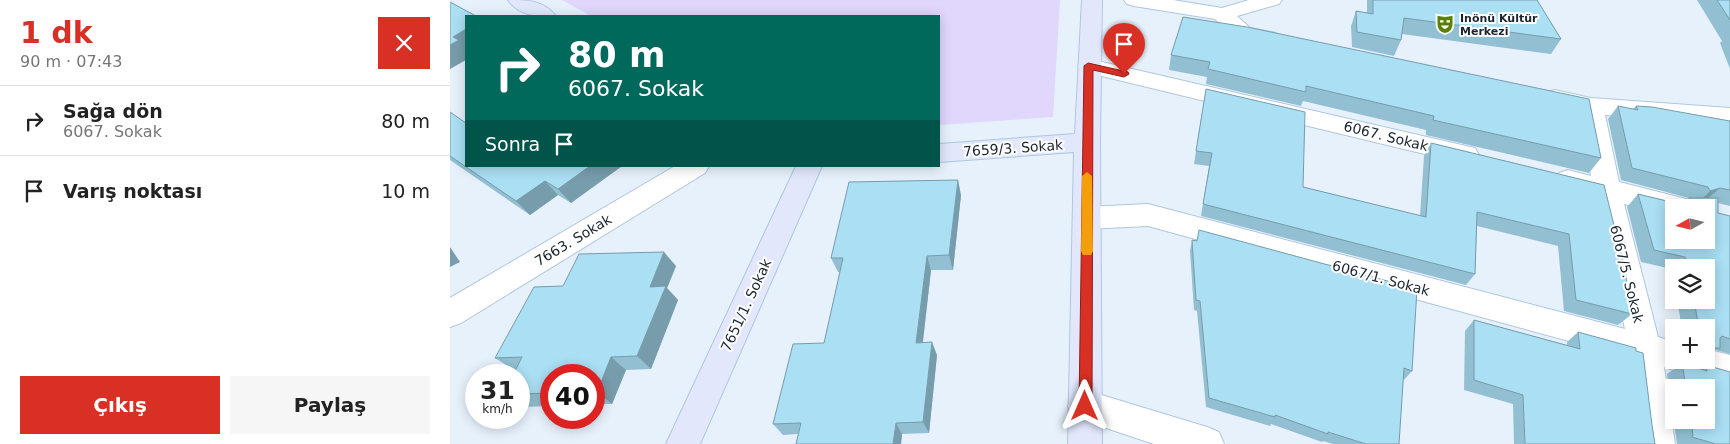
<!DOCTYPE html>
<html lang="tr">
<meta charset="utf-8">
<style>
body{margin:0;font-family:"DejaVu Sans",sans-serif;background:#f6f6f6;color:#222;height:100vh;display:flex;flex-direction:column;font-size:19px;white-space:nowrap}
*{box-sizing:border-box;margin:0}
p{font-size:16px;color:#767676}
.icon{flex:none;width:28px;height:28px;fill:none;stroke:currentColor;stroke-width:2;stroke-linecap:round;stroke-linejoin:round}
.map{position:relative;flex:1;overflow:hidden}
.side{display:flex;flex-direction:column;background:#fff;width:450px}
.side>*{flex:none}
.top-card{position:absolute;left:15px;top:15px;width:475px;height:152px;border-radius:0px;box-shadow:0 2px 12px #0003;background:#00695c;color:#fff;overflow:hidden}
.needle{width:32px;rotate:262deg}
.fabs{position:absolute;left:1215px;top:199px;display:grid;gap:10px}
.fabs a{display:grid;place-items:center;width:50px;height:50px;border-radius:0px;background:#fff;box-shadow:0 2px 12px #0003;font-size:25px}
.speed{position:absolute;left:15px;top:364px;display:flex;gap:10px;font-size:25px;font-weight:700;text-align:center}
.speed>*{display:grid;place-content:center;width:65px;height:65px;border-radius:50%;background:#fff;box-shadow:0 2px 12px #0003;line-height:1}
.speed small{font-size:12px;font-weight:400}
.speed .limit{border:8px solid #d22;background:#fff;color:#111}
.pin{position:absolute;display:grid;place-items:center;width:42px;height:42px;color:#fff;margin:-51px -21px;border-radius:50% 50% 50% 0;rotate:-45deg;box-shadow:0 0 5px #0007}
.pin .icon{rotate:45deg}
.me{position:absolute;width:55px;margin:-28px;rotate:0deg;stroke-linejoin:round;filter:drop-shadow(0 0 4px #0008)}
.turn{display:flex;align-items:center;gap:18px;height:105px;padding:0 20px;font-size:22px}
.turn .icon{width:65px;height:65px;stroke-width:2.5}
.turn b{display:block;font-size:35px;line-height:42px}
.then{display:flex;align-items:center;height:48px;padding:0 20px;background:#0003;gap:10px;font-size:19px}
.round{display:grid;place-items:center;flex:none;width:52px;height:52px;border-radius:0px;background:#f6f6f6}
.overview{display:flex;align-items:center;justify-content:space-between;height:85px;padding:0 20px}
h1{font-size:30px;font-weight:800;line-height:38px;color:#d93025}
.primary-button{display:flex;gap:10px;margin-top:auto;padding:10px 20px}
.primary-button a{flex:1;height:58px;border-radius:0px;background:#d93025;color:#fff;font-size:20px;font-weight:800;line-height:58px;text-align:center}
.primary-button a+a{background:#f6f6f6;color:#222}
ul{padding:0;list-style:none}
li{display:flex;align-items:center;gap:15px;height:70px;padding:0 20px;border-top:1px solid #e0e0e0}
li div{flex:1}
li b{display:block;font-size:19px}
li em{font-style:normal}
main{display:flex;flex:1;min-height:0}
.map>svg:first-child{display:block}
</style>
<main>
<section class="side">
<div class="overview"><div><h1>1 dk</h1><p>90 m · 07:43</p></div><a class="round" style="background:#d93025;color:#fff"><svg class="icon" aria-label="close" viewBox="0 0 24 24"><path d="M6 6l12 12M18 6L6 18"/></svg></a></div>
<ul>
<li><svg class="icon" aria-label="right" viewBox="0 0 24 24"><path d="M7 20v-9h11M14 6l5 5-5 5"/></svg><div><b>Sağa dön</b><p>6067. Sokak</p></div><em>80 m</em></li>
<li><svg class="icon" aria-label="arrive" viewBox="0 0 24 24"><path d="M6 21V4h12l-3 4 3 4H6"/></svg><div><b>Varış noktası</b></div><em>10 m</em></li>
</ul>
<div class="primary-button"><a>Çıkış</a><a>Paylaş</a></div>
</section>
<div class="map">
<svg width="1280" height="444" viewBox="0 0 1280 444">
<rect width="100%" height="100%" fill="#e7f1fc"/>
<path fill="#e1d6fc" d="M112,0h498l-7,117 -114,8v-109h-348z"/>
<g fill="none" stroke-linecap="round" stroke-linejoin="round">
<g stroke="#aec7e1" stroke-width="2">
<path id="street" d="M674,0h49l49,8 27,-8h33l-3,4 -42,12 13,12 26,5 3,5 -3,5 -8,2 -33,-7 -20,-19 -81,-13 -7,-2z
M639,59l377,87 9,2 4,7 -4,7 -9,2 -385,-93 -3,-5 3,-5z
M1105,90l36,8 139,10v16l-125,-9 14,67 75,19 3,7h-23v8l-50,-12 34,133 16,5v18h32v-11l24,6v30l-39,-11 -12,-6 -5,2 -10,-3 11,77h-34l-10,-86 -483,-132 -61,3 -10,-3 -4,-8 4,-8 10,-3 61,-3 477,125 -30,-132 -36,-10 -4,-7 4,-7 9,-3 23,6 -11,-64 -33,-8 -4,-6 4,-6z
M225,166h34l-4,7 -244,150 -11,4v-29z
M635,390l122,37 12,5 5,12h-70l-81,-27 -5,-11 5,-11z"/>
</g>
<g stroke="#aec7e1" stroke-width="2">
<path id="secondary" d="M58,0c17,0 36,0 48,16 -18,1 -37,0 -48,-16z
M632,0h20l-2,142 2,302h-34l6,-292 -135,10v-18l136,-10z
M346,166h26l-122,278h-34z"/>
</g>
<use href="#street" fill="#fff" fill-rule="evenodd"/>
<use href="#secondary" fill="#e2e7fc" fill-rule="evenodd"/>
</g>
<path fill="#92c0d2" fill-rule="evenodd" d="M917,0h170l24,39 -10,15 -149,-20 -1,6 -7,16 -42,-9 -1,-21 5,-15 11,2z
M1247,0h33v69l-10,-26 2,-2z
M733,17l418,141 -12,15 -163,-38v-5l-123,-29 -2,5 -95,-22 1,-7 -38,-7 2,-15z
M756,89l97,98 117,29 4,-60 7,-13 173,42 28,129 -14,11 -54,-14 -6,-65 -81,-20 -2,48 -9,11 -265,-69 8,-50 -15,-2z
M1168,106l15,3 3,-3 94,15v85l-12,-3v10l12,3v138l-14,-4 -10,7v-29h-24l-5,-28h29v-32h-32v13l-2,-12 -31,-7 -14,-55 11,-13 44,10 7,-6 -68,-18 -13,-61z
M0,112l16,54h156l-51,37 -13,-8 -28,20 -80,-55z
M511,195l-8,75h-22l-8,73 14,12 -8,78 -27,1 -1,10h-105l2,-10 -15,1 -10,-11 51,-81 16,-71h-2l-7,-14z
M742,240l220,131 -8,9h-1l-4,64h-66l-10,-3 -1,1 -51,-18 -1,2 -64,-19 -9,-96 -3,-1 -4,-59z
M226,266l-9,22 11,12 -27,69 -25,1 -14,34h-18v-29h-43v31l-30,1 -2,-2v-30l-4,-5h-1l-19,-12 68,-72z
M1024,320l93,25v-3l11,-10 74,93 3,19h-141l-1,-40 -49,-14 1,-59z
M1232,363l19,6 5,-4 24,79h-53l-10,-70zM1224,388h32v32h-32z"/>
<path fill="#779cab" d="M16,29v31l-16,9v-24l3,-8z
M140,166h32l-51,37 -13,-14z
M508,180l3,15 -8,75 -4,-15z
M95,181l13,14 -28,20 -14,-14z
M1270,188l-14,12 -9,4 13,-13z
M0,247l10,15 -10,5z
M214,252l12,14 -9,22 11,12 -27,69 -14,-13 13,-69z
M477,256l4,14 -10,86 -5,-13z
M482,342l5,13 -8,78 -6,-11z
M161,357l15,13 -14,34 -15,-12z
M446,423l6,11 -1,10h-8z"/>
<path fill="#aadff4" stroke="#779cab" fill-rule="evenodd" d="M923,0h164l24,39 -157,-21 -3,22 -44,-8 -1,-21 17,3z
M1267,0h13v20z
M0,2l26,14h-10v13l-13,8 6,3 -9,5z
M733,17l64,10 342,72 12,59 -168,-38 1,-4 -128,-30v6l-98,-23 2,-7 -39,-7z
M756,89l99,23 -2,75 123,30 5,-74 173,42 20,80 8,49 -56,-14 -7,-66 -92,-22 -2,62 -272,-70 9,-51 -16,-2z
M1168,106l20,4 -2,-4 16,1 78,14v69l-10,-2 -10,3 -2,-4 -76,-19z
M0,112l16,11v43h124l-32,23 -13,-8 -29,20 -66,-45z
M508,180l-9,75 -22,1 -11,87 16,-1 -9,80 -27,1 -3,21h-97l5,-21 -28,1 20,-80 31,-1 19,-85h-12l18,-76z
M1188,194l49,12 2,-2v-6h29v15l12,3v123l-8,-3 -2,2v10h-14v-20h-7l-5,-28h12v-32h-19l-2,-11 -31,-7zM1224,208h32v32h-32z
M749,230l218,59 -5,82 -8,-3 -5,76h-33l-38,-12v2l-53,-19v2l-66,-19 -9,-97 -4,-1 -4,-60 5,1z
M214,252l-14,35 16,-1 -29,70 -26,1 -14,35h-3v-17h-43v18l-32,1v-19h-6l9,-18 -27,1 39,-71 29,-1 16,-32z
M1024,320l106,29 -2,-17 58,16v3l7,2 9,72 3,19h-130l-2,-49 -49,-15z
M1232,363l25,8 -1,-6 24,7v72h-14l-24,-7 1,-2 -2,-15h15v-32h-20z"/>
<path fill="#d93025" stroke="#8d1f18" d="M638,63l40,9 1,2 -5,3 -31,-7 -1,336 -2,4 -5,2 -4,-2 -2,-4 5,-340z"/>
<path fill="#f59e0b" d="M637,172l5,4 1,75 -2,4h-8l-2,-4 1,-75z"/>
<defs>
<g id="theatre-bare" transform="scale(1.5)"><path d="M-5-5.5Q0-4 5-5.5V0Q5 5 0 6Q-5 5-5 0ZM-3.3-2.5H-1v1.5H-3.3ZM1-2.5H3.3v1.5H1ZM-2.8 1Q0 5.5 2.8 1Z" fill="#598000" stroke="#fff" stroke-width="2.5" paint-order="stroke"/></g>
</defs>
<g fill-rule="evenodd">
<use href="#theatre-bare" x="995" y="24"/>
</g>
<g text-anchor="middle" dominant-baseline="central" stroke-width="4" stroke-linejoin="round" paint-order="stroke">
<g font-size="11" font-weight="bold" fill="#1b252f" stroke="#fff" text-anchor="start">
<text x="1010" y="18">Inönü Kültür<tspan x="1010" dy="13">Merkezi</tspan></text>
</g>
<g font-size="14" fill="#1b252f" stroke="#fff">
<text transform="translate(936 136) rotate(14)">6067. Sokak</text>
<text transform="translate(563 148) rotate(-4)">7659/3. Sokak</text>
<text transform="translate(123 240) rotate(-31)">7663. Sokak</text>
<text transform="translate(1177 274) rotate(76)">6067/5. Sokak</text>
<text transform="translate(931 278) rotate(15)">6067/1. Sokak</text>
<text transform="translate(296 305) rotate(-65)">7651/1. Sokak</text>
</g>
</g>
</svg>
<div class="fabs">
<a><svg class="needle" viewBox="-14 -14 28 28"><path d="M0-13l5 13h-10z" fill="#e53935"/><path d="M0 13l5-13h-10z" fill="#767676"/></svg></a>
<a><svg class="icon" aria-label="layers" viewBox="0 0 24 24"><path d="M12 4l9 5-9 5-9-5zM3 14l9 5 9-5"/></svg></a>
<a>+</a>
<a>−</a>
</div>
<div class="speed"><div>31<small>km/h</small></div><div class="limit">40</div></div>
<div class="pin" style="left:674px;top:74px;background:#d93025"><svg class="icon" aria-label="arrive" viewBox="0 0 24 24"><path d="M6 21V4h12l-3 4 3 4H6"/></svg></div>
<svg class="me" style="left:635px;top:406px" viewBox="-20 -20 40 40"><path d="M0-17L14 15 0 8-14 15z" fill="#d93025" stroke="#fff" stroke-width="4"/></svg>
<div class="top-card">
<div class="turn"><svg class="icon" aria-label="right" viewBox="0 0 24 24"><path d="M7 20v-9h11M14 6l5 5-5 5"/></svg><div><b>80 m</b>6067. Sokak</div></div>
<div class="then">Sonra<svg class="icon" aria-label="arrive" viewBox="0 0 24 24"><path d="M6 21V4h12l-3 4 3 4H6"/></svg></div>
</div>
</div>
</main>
